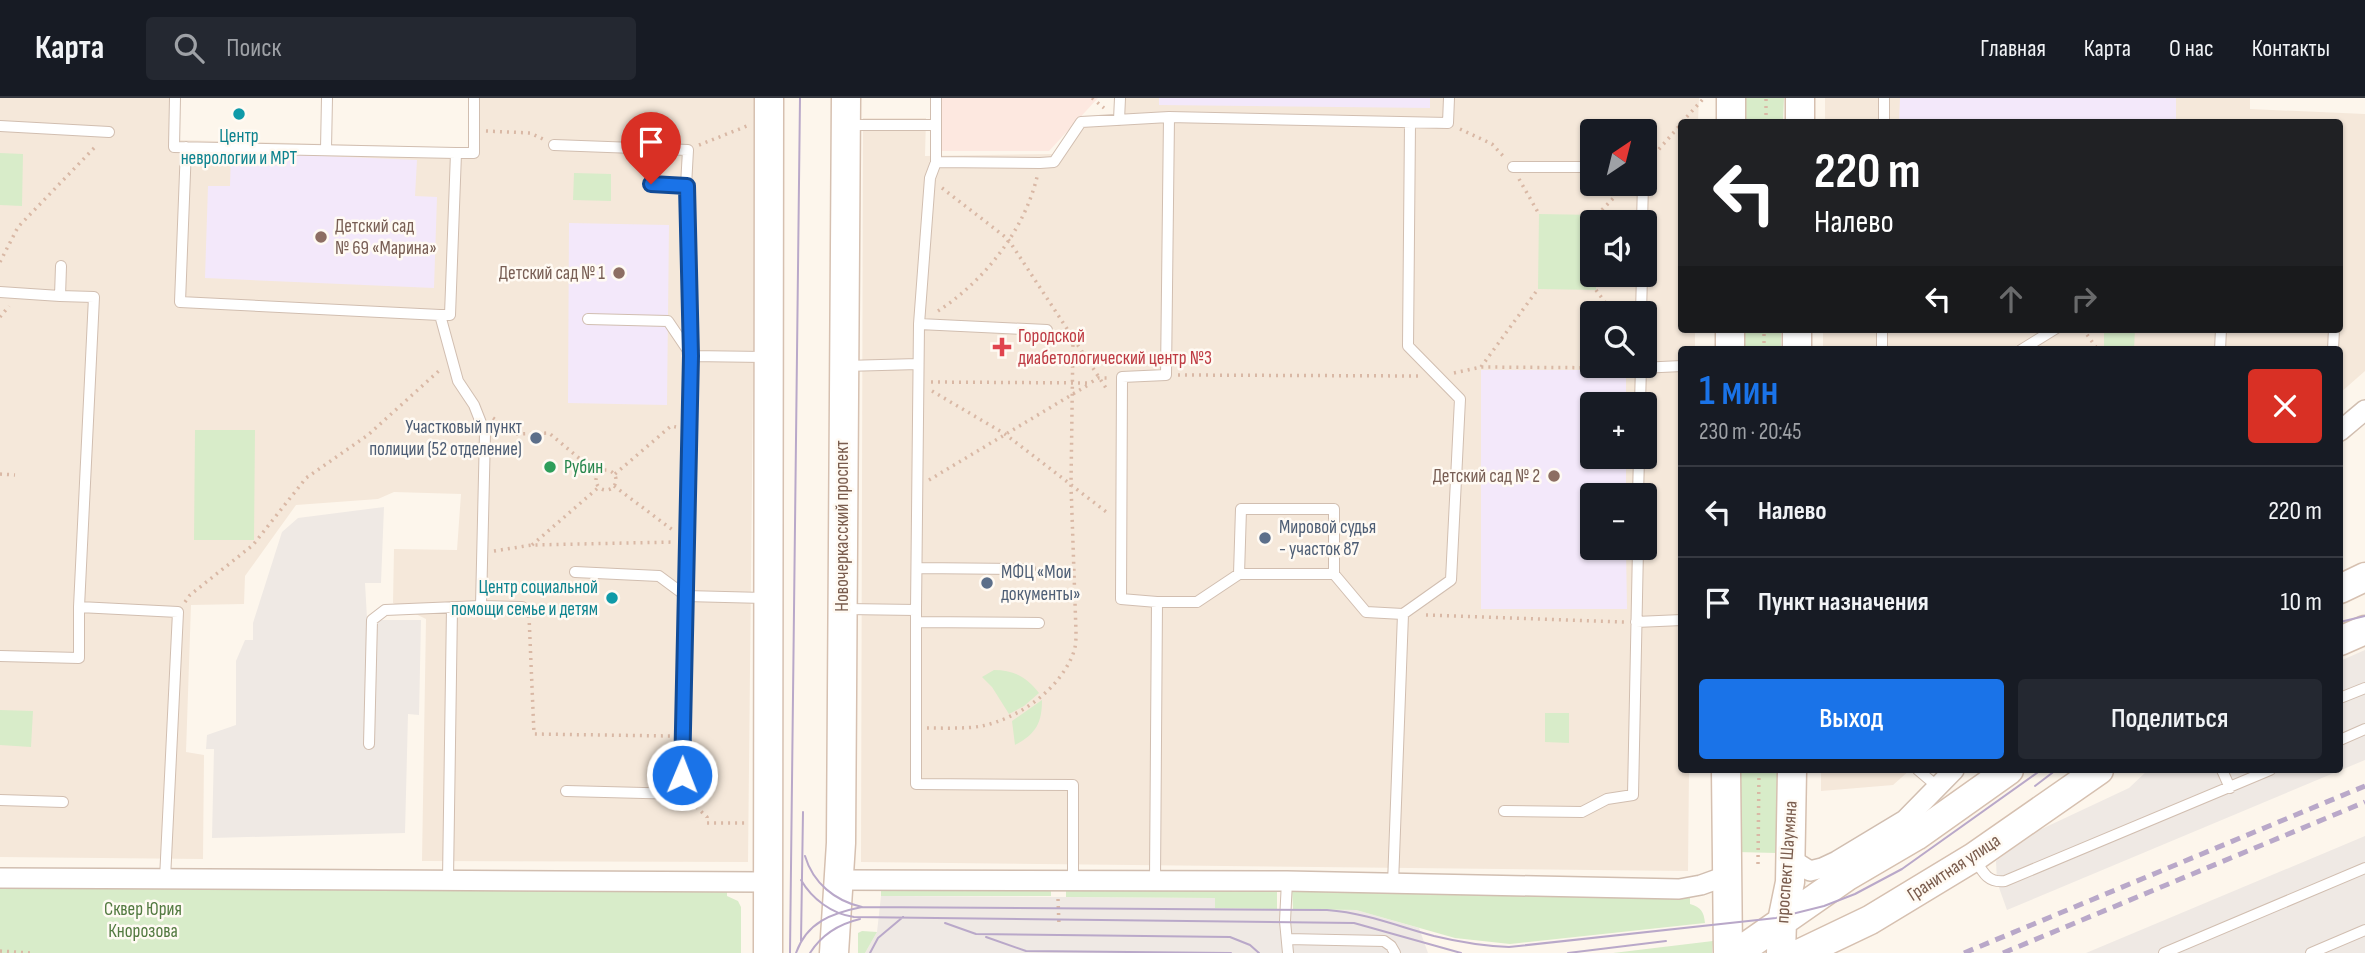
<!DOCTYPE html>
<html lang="ru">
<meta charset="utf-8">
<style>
body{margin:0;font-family:"Sofia Sans Condensed",sans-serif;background:#242831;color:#f1f3f6;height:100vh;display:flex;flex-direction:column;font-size:26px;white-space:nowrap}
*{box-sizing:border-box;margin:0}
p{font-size:23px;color:#9ea1a6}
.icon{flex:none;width:38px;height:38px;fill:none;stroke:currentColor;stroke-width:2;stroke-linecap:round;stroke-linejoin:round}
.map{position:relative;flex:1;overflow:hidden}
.side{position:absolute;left:1678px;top:248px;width:665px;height:427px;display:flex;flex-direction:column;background:#171b24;border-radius:7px;box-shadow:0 2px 5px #0004}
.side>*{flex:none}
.banner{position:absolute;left:1678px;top:21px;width:665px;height:214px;border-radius:7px;box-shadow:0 2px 5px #0004;background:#202124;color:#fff;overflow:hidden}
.needle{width:46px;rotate:35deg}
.fabs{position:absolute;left:1580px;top:21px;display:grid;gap:14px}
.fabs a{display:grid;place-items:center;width:77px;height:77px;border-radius:7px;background:#171b24;box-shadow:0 2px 5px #0004;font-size:35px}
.pin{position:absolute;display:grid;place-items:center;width:60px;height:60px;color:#fff;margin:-72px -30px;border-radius:50% 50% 50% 0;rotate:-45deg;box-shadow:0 0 7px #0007}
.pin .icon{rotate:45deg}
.me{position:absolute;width:77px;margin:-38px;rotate:1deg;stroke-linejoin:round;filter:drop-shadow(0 0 5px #0008)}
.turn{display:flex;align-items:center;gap:24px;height:147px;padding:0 21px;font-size:32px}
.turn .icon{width:91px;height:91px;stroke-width:2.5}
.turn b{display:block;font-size:49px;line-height:60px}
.lanes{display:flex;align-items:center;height:66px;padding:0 21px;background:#0003;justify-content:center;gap:35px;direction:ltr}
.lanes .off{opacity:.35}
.round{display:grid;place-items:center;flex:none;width:74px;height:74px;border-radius:7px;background:#242831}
.summary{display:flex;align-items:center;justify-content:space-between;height:119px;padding:0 21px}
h1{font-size:42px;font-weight:600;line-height:52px;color:#1a73e8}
.cta{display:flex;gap:14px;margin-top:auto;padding:14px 21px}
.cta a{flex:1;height:80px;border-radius:7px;background:#1a73e8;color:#fff;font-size:28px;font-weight:600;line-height:80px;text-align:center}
.cta a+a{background:#242831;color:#f1f3f6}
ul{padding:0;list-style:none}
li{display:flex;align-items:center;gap:21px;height:91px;padding:0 21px;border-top:2px solid #363941}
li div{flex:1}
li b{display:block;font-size:26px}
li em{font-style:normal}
header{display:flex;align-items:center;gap:42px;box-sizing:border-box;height:98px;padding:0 35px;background:#171b24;border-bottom:2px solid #363941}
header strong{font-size:33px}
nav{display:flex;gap:38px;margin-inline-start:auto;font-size:24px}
.search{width:490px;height:63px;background:#242831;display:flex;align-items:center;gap:18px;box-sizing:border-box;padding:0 24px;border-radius:7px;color:#9ea1a6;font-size:26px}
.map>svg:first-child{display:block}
</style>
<header>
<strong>Карта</strong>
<div class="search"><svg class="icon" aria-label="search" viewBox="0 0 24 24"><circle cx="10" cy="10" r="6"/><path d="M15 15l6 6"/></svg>Поиск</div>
<nav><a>Главная</a><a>Карта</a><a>О нас</a><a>Контакты</a></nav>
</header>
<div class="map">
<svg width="2365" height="855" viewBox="0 0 2365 855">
<rect width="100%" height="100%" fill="#fdf6ec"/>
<path fill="#f5e8da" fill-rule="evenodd" d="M0,0h179l1,42 290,8 1,-50h285l-8,764 -326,-1 4,-242 -33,-16 1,-54 63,1 4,-56 -67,-2 -16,7 -82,6 -51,71 -1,28 -53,1 -5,147 18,3 -1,104 -203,-2z
M1118,0h581l-1,24h-16v207h13v21h-13v420h7l-1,101 -827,-9 2,-744h63l-1,38 129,-2 29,-36 35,-3zM1592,33h53v53h-53zM1592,124h53v53h-53zM1592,215h53v53h-53zM1592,306h53v53h-53zM1592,397h53v53h-53z
M1825,0h425v11l115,5v257l-25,22v-43h-517v-21h517v-207h-515z
M1821,672h89l-17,15 -72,6z"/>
<path fill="#fde8e0" d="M933,0h165l-49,53h-114z"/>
<path fill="#efe9e4" d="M384,409l-3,76h-16l2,35 6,2h48l-2,95 -11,-1 -3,119 -193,5 2,-89h-8l1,-14 29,-10v-64l9,-21h8v-17l29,-91 16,-14z
M2365,552v110l-358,150 -10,-28 -1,-21 35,-27 98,-46 19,-18h192v-109z
M2365,738v117h-279z
M881,798l334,2 1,10 140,2 63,18 9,25h-563l12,-21z"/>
<path fill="#f3e8fa" d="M1159,0h271v10l-271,-3z
M1900,0h276v24h-277z
M231,54l186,8 -2,36 22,1 -3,91 -229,-10 3,-92h22z
M569,125l100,2 -2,180 -99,-2z
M1481,272h145v34h-34v53h34v38h-34v53h34l1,61h-146z"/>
<path fill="#d8ecc9" d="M1744,0h40l-1,24h-39z
M0,55l23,1 -1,52 -22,-1z
M574,75l37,1v27l-38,-1z
M1539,116l58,1v7h-5v53h4v15l-58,-1z
M1742,231h39v21h-39z
M2104,231h31l-1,21h-30z
M195,332h60l-1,110h-60z
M994,572c20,0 33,7 45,23l-15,13 -15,8 -17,-27 -10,-10z
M1042,602c0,23 -6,34 -27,45l-3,-24z
M0,612l33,1 -2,36 -31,-2z
M1545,615h24v30l-24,-1z
M1738,672h39l-1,83 -39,-1z
M0,787l727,4v7l11,5 3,6v46h-741z
M881,787h170v11h-170z
M1066,787l207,2 4,5v17l-62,-1v-10l-149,-1z
M1295,789l395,9v8c11,3 14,8 15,19l-195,21 -55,-6 -99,-28 -63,-1 -1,-18z
M862,833l15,1 -12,21h-7v-20z
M1713,843l-1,12h-99z"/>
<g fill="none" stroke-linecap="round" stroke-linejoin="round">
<g stroke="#d1beb0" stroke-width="12">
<path id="lane" d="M175,0l-1,49 282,6h18v-55
M1169,19l279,6 1,-25
M1119,22l1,-22
M1884,24v-24
M849,27h87v37l104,1 14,-1 27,-40 88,-5 -3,258 -44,2 -1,222 36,3h40l42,-28 2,-65h93v65l32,38 37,2 48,-34 9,-181 -52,-53 2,-223
M936,27v-27
M0,28l109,6
M554,47l134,5 -2,36 5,170
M186,49l-6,155 260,13h10l6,-162
M326,51l1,-51
M653,52l-2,34 35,2
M1513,69h79
M1642,124l1,-38
M0,194l60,4 1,-30
M60,198l34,1 -15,310 99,5 -13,267
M1641,215l1,-38
M440,217l18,66 16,24 11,28 -4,173 41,1
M588,221l80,2 23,34
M919,226l128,6
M1882,252v-21
M2021,252l34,-21
M2220,252l1,-21
M2333,252l1,-21
M845,268l73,-2
M1640,270l42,-2
M1640,306l1,-38
M1638,397l1,-38
M917,470l113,1
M1239,476h95
M766,500l-80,-2 5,-240 77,1
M846,511l70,1v174l157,1v95
M916,512l3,-286 11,-146 6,-16
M916,524l123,1
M1636,524l46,-2
M0,558l79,2v-51
M2340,600l25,-10
M2340,642l25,-11
M369,646l3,-124 13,-10 96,-4
M1918,672l20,17
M2222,672l8,18
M566,693l116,3 4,-198 -27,-20 -84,-4
M0,702l63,2
M1504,713l78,1 25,-13 26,-4 5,-247
M1975,761c8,14 13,24 30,22l265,-111
M448,781l4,-272
M1155,783l2,-279
M1287,783l-2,40 3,32
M1393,786l10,-270
M1287,841l97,2 7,5 4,7
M2164,855l201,-85
M2311,855l54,-23"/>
</g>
<g stroke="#d1beb0" stroke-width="22">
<path id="street" d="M2340,333l25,-21
M1791,761l19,12 12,-3 15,-7 68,-41 49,-50
M0,780l767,4
M838,782l449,1 392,8 22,-4 25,-9"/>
</g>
<g stroke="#d6c0b0" stroke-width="31">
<path id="secondary" d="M1731,24v-24
M1800,24v-24
M1730,252v-21
M1797,252v-21
M2340,491l25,-12
M2340,543l25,-11
M1726,672l2,183
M768,855l1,-855
M834,855l7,-110 5,-745
M1737,855l109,-76 70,-41 93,-66
M1781,855l1,-32 8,-39 2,-112
M1801,855l69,-33 104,-63 125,-87"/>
</g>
<path stroke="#d9b8a5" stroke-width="3.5" stroke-dasharray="2 5" stroke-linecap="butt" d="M1092,0l12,10
M1682,24l22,-24
M1766,24v-24
M1460,31l32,15 13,14
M486,33l44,2 13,6
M699,47l48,-19
M1645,67l37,-42
M1519,81l20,35
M942,90l66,51 100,152
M1597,117l30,-31
M0,164l18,-35 78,-81
M1596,192l17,23
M938,213c46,-30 86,-80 99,-134
M0,219l9,-11
M2083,231l15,21
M1764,252v-21
M1481,269l57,-78
M1454,275l27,-6 147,1
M1178,277l241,1
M931,284l159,1 8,-5h13
M932,293l73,43 104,80
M493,320l24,16 32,-1 49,41
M596 382a10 10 0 1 1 20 0a10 10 0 1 1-20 0Z
M0,376l15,1
M615,376l56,-48 5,1
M929,382l159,-95
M614,388l60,45
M532,447l67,-58
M494,453l38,-6 143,-3
M185,504l5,-7 63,-50 53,-67 62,-43 74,-67
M1426,517l199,7
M529,518l5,118 136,2
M927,630c18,0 38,1 55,-2 37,-8 77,-36 91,-72 3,-7 3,-15 3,-22l-5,-147 2,-147
M691,704l16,15v6h38
M1758,766l1,-94
M1058,801l1,26
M0,853l30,2"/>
<use href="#lane" stroke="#fff" stroke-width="10"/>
<use href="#street" stroke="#fff" stroke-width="19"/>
<use href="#secondary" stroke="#fff" stroke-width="28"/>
<path stroke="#b9a8c9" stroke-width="2" d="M2340,524l25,-6
M2035,688l21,-16
M805,758c8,27 30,45 57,51
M801,782c11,19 31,34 53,37l500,6 107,30
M945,825l31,11 254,3 20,8 9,8
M986,839l40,14 205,2
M801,843l2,-129
M790,855l10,-855
M796,855c11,-31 36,-40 66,-46l465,3c39,3 70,16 107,26 25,6 49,10 75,11l267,-29 48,-12 31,-12 47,-25 139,-99
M810,855c12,-19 29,-29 50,-34
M870,855l8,-15 25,-21
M1568,855l98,-12"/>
<path stroke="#b9a8c9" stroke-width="5" stroke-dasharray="10 7" stroke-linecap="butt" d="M1964,855l401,-167
M2003,855l362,-151"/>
</g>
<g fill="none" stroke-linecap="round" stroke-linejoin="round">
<g stroke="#114b97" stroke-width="18">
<path id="route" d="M651,86l36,2 4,170 -9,419"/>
</g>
<use href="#route" stroke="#1a73e8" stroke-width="12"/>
</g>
<g fill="#0f9aa8" stroke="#fffaf3" stroke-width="2.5">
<circle cx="239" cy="16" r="7"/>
<circle cx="612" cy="500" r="7"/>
</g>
<g fill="#8d6e63" stroke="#fffaf3" stroke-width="2.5">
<circle cx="321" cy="139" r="7"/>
<circle cx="619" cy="175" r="7"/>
<circle cx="1554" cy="378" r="7"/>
</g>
<path fill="#e0444e" stroke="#fffaf3" stroke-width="2.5" d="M998.5 238.5h7v7h7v7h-7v7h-7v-7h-7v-7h7z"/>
<g fill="#5c6f8a" stroke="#fffaf3" stroke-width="2.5">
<circle cx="536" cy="340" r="7"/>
<circle cx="1265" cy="440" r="7"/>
<circle cx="987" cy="485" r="7"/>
</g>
<circle fill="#2e9e5b" stroke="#fffaf3" stroke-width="2.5" cx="550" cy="369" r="7"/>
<g text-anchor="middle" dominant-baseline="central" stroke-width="5" stroke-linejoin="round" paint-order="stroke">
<g font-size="19" fill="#0d838f" stroke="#fffaf3">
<text x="239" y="38">Центр<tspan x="239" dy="22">неврологии и МРТ</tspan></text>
<text x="598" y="489" text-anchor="end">Центр социальной<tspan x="598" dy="22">помощи семье и детям</tspan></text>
</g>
<g font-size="19" fill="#785e54" stroke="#fffaf3" text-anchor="end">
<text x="335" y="128" text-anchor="start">Детский сад<tspan x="335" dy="22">№ 69 «Марина»</tspan></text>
<text x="605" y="175">Детский сад № 1</text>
<text x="1540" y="378">Детский сад № 2</text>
</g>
<g font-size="19" fill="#be3a42" stroke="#fffaf3" text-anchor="start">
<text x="1018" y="238">Городской<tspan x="1018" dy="22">диабетологический центр №3</tspan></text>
</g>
<g font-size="19" fill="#4e5e75" stroke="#fffaf3" text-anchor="start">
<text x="522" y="329" text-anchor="end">Участковый пункт<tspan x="522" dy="22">полиции (52 отделение)</tspan></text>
<text x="1279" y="429">Мировой судья<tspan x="1279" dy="22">- участок 87</tspan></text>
<text x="1001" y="474">МФЦ «Мои<tspan x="1001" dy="22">документы»</tspan></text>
</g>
<g font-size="19" fill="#27864d" stroke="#fffaf3" text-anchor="start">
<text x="564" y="369">Рубин</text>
</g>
<g font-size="19" fill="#7a5c4d" stroke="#fffaf3">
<text transform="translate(842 428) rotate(-90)">Новочеркасский проспект</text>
<text transform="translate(1787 764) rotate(-86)">проспект Шаумяна</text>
<text transform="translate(1954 770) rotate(-33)">Гранитная улица</text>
</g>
<g font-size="19" fill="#537a41" stroke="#fffaf3">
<text x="143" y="811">Сквер Юрия<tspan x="143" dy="22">Кнорозова</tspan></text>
</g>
</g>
</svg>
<div class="fabs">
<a><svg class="needle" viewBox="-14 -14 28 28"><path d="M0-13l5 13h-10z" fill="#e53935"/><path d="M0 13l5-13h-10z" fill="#9ea1a6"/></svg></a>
<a><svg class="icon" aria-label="sound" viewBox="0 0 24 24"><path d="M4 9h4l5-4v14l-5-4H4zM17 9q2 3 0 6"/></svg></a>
<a><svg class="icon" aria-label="search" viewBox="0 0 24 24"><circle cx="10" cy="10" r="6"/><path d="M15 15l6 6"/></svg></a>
<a>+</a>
<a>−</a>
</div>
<div class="pin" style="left:651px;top:86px;background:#d93025"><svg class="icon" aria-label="arrive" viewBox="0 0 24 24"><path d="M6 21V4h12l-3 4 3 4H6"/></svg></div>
<svg class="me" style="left:682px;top:677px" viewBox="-20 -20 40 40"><circle r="17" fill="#1a73e8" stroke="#fff" stroke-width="3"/><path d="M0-11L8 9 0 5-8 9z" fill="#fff"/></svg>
<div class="banner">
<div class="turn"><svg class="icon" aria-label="left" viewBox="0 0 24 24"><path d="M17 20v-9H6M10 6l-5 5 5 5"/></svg><div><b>220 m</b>Налево</div></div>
<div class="lanes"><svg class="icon" aria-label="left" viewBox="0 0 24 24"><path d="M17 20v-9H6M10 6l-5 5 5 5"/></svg><svg class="icon off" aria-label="ahead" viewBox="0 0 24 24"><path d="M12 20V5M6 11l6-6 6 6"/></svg><svg class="icon off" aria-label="right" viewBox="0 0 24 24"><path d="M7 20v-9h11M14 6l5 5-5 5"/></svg></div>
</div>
<section class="side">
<div class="summary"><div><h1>1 мин</h1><p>230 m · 20:45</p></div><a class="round" style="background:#d93025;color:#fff"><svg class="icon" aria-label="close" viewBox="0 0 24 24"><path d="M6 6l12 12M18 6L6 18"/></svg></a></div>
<ul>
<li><svg class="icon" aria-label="left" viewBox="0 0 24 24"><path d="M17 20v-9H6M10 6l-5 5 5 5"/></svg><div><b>Налево</b></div><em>220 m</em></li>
<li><svg class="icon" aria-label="arrive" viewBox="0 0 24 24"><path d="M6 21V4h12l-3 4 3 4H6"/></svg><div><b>Пункт назначения</b></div><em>10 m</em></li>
</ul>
<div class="cta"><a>Выход</a><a>Поделиться</a></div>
</section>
</div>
